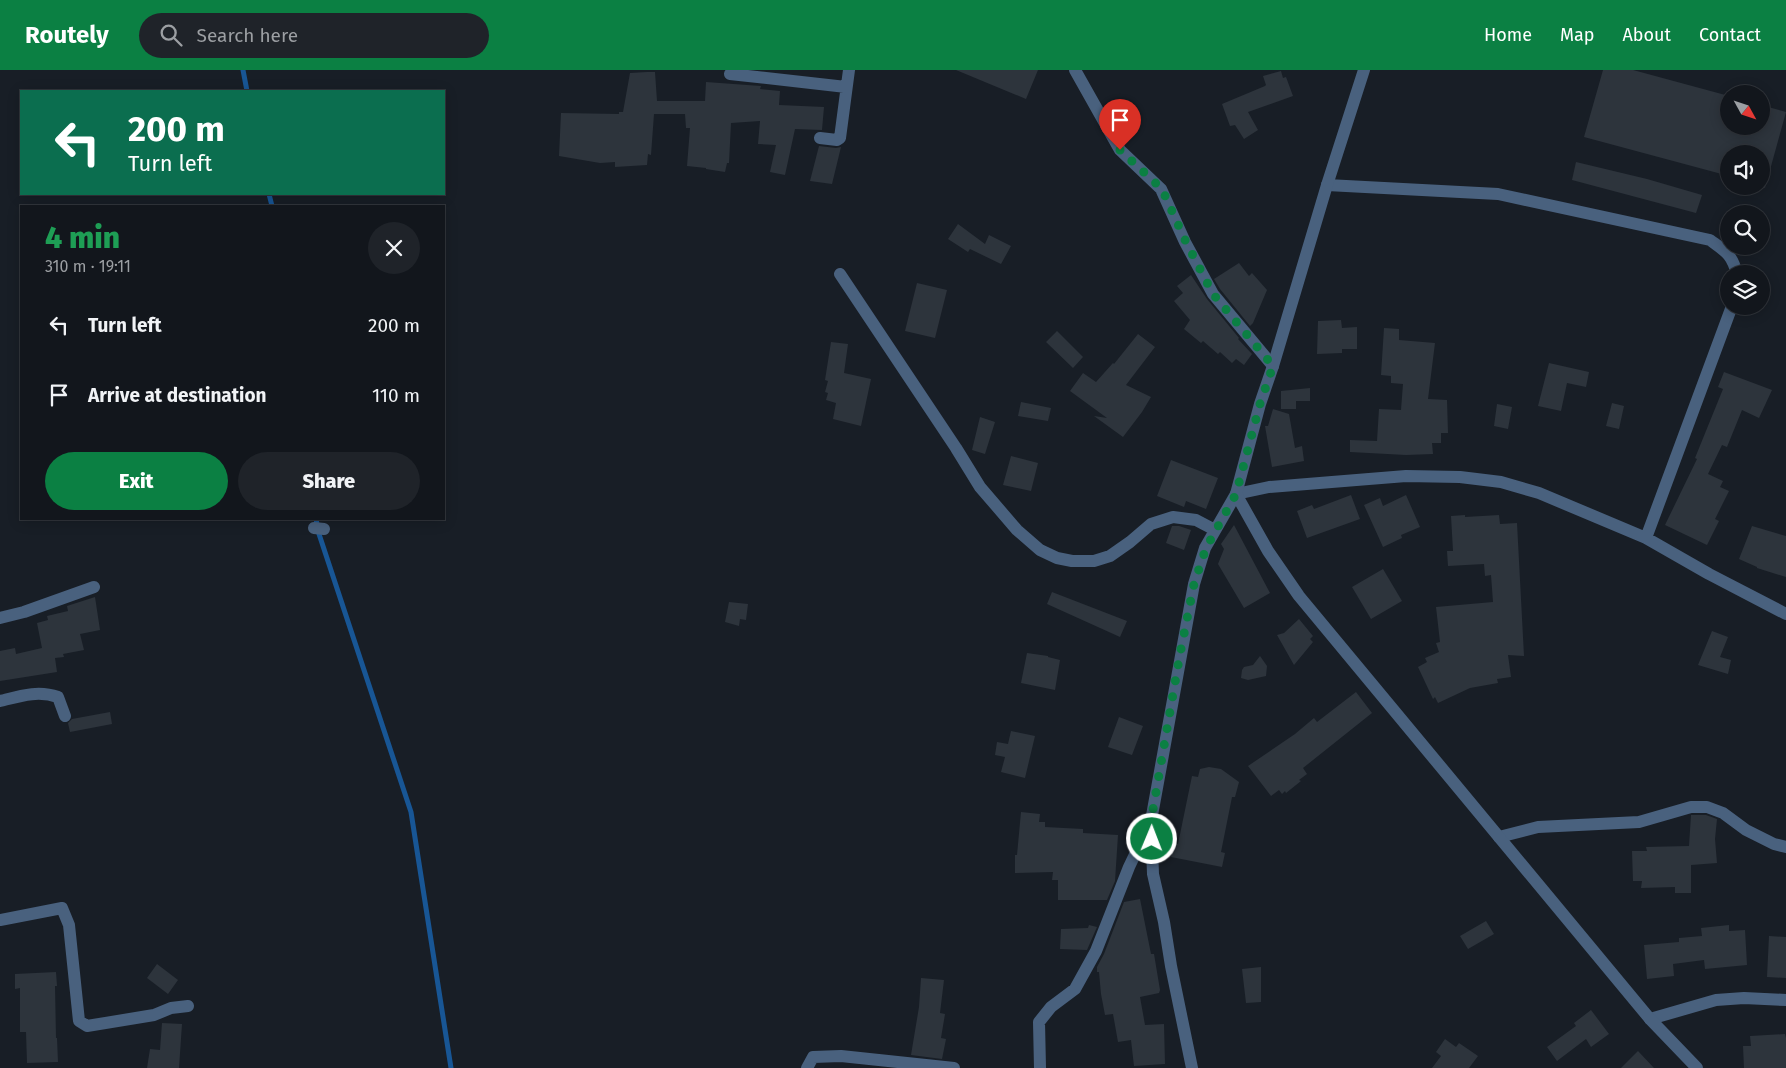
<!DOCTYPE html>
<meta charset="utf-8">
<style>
body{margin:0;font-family:"Fira Sans",sans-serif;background:#1f2329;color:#f1f3f6;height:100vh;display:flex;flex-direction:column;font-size:19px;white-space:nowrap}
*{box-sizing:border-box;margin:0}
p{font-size:16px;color:#9c9fa3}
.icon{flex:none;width:28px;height:28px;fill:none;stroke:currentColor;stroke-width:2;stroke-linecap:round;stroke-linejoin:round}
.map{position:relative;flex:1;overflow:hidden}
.sheet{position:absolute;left:20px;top:135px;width:425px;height:315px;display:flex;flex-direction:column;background:#12161c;border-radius:0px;box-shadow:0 2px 12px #0003,0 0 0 1px #31353b}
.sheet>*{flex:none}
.guide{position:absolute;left:20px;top:20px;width:425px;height:105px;border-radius:0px;box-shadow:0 2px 12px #0003,0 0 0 1px #31353b;background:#0b6e4f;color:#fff;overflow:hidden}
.needle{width:32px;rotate:130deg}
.tools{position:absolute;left:1720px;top:15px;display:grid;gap:10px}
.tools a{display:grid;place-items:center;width:50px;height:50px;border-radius:50%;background:#12161c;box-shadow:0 2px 12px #0003,0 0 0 1px #31353b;font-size:25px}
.pin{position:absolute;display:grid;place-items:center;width:42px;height:42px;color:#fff;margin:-51px -21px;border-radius:50% 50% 50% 0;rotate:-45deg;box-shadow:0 0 5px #0007}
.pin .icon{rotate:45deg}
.me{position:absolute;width:55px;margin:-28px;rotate:1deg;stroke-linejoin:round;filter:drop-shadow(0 0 4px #0008)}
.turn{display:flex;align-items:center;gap:18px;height:105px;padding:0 25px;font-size:22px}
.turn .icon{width:65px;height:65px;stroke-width:2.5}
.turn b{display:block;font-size:35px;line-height:42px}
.round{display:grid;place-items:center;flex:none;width:52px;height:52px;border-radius:26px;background:#1f2329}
.overview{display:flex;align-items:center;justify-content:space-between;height:85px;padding:0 25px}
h1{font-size:30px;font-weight:800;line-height:38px;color:#1e9e55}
.cta{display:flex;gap:10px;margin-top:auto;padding:10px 25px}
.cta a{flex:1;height:58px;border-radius:30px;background:#0b8043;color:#fff;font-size:20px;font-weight:800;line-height:58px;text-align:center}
.cta a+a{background:#1f2329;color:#f1f3f6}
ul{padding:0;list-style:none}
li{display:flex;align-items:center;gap:15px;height:70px;padding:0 25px}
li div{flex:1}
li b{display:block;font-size:19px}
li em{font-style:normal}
header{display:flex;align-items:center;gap:30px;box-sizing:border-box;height:70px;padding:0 25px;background:#0b8043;color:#fff}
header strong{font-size:24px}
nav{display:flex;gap:28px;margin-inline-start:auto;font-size:18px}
.search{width:350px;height:45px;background:#1f2329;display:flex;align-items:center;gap:12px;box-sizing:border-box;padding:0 18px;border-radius:28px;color:#9c9fa3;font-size:19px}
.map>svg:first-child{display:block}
</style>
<header>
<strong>Routely</strong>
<div class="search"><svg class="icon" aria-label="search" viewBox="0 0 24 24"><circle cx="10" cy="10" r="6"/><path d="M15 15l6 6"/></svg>Search here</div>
<nav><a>Home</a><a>Map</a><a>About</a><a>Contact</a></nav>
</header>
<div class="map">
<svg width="1786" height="998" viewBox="0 0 1786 998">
<rect width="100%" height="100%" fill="#181e26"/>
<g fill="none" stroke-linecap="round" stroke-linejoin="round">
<path stroke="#185695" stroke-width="5" d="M243,0l4,21
M269,124l3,12
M316,449l3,15 92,278 40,256"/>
</g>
<path fill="#2d343c" d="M956,0h82l-12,29z
M1603,0h30l96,26v30h32v-21l25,7 -21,76 -4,-1v-33h-32v22l-145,-39z
M1281,1l2,7 3,-1 7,19 -45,16 10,18 -14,9 -9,-14 -5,1 -8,-22 43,-18 1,-1 -3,-9z
M647,2h8l2,29h48l1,-19 55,4 -1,3 20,2 -1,14 45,2 -2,23 -27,-1 -10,46 -15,-3 6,-27 -18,-1 2,-23 -29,2 -2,40h-2l-2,9 -19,-3v-1l-19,-2 3,-38h-4l-1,-14h-31l-3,41 -3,-1 -1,11 -32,2v-5l-15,1 -41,-7 2,-43 58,1v-2h4l7,-39z
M819,76l17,2 5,-1 -9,37 -22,-3z
M1576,92l71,17 55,16 -6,18 -124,-33z
M958,154l27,20 4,-9 22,11 -10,18 -31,-15 -2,3 -20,-13z
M1239,193l10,13 3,-3 15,17 -14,33 -3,3 -30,-37 -6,-10z
M1191,205l16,24 32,39 -1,1 14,15 -8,11 -8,-6 -4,4 -12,-11 -2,2 -15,-13 -2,2 -17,-14 6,-9 -16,-19 9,-8 -6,-7z
M917,213l30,7 -12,48 -30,-7z
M1341,250l1,8 15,-1v22h-15v4l-25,1 1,-33z
M1384,258l15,1v11l36,3 -7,56 19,1 1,33h-7v10h-9l1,11 -27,1 -56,-3v-12l27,1 2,-32 22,1 2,-26 -12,-1v-7l-10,-1z
M1057,261l26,26 -10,11 -27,-26z
M1138,264l17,13 -29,38 25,12 -9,15 -19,25 -29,-21 13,2 -37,-27 13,-18 13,9 17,-19 1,1z
M831,272l17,2 -4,29 27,6 -10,47 -28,-7 3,-16 -10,-3 2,-7 -3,-1 3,-11 -3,-1z
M1549,293l40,9 -3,15 -19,-4 -6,28 -23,-5z
M1724,302l48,18 -13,28 -17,-8 -15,37 -5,-2 -14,29 15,7 -3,6 9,4 -14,28 4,2 -12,24 -42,-20 32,-66 -2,-1 28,-69 -5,-2z
M1310,318v13h-14v8h-15v-18z
M1021,332l30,6 -3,13 -30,-5z
M1612,333l12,3 -5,23 -13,-3z
M1497,334l15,3 -4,22 -14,-3z
M1273,339l16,5 6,34 7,-2 2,15 -32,6 -7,-41h3z
M980,347l15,5 -10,32 -13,-4z
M1011,386l27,7 -7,28 -28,-6z
M1171,390l47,18 -12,31 -20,-8 -2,6 -27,-11z
M1351,425l9,24 -53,19 -10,-27 15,-6 2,4z
M1406,425l14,32 -19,8 1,3 -19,9 -19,-42 16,-7 3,8z
M1465,445v2l34,-2 1,9 17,-1 7,133 -16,-1 3,22 -14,2 1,4 -28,5 -32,15 -3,-6 -2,2 -15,-32 9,-5 -2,-4 14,-6 -3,-9 4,-1 -4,-35 57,-5 -2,-27 -6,1 -1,-12 -36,2 -1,-15h6l-2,-35z
M1234,455l36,68 -26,15 -26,-44 6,-15 -3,-5z
M1172,456h7l12,4 -7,20 -18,-7z
M1752,456l34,10v41l-29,-9v-1l-18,-8z
M1383,499l19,32 -31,18 -19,-32z
M1052,522l75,29 -7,16 -73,-33z
M95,527l5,33 -20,4 4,16 -21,4 1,3 -9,1 2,14 -57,9v-30l15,-3 1,6 26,-6 -5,-25 11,-3 -1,-4 21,-5 -1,-5z
M729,532l19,2 -2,16 -6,-1 -1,7 -14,-4z
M1299,549l14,17 -3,3 3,3 -19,23 -17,-30 7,-2z
M1712,561l16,6 -8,20 11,3 -3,14 -30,-9z
M1027,583l21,3v1l12,3 -5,30 -34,-7z
M1260,586l7,10 -1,10 -18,4 -7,-2 1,-8 2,-3 9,-2z
M1356,622l16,21 -69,55 4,6 -8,6 2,1 -15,12 -1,-2 -3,3 -3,-4 -8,6 -23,-30 47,-32 19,-16 3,4z
M110,642l2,12 -42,8 -2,-9 4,-4z
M1119,647l24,9 -11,29 -24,-8z
M1011,661l24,5 -10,42 -24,-6 4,-15 -10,-2 2,-13 11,2z
M1209,697l12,2 18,13 -4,15h-3l-11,55 4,1 -3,14 -51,-10 3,-14 4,1 14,-68 6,1 2,-8z
M1021,742l19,2 -1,8h6v5l38,2v4l35,2 -3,46 -8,19h-49v-20h-6l1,-8 -38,1v-18h2z
M1691,745h15l11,4 -2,20 2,24 -26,2v28h-16v-6l-34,1 1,-7h-9l-1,-30h15l-1,-4 43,-1z
M1140,829l11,55h3l6,36 -1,3 -19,4 5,28 19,-1 1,40 -31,2 -3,-26 -13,2 -5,-28 -8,1 -4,-21 -2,-22h-2v-5l7,-13 20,-52z
M1486,851l8,13 -26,15 -8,-13z
M1089,855l8,2 -10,23 -27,-1 1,-20 27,-1z
M1729,855v6l16,-1 2,35 -42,4 -1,-9 -31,4 1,12 -27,3 -3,-34 35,-3v-4l23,-2 -1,-8z
M1769,866l17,1v41l-19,-1z
M157,894l21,16 -10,14 -21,-16z
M1261,897v35l-15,1 -4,-34z
M56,902l1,14h-2l1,52h1l1,24 -31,1 -1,-31h-6v-44l-5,1v-15z
M921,908l23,2 -4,33 5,1 -4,24 5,1 -4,20 -31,-4 8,-48z
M1591,940l18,24 -18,13 -5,-8 -29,22 -10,-14 29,-21 -2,-3z
M162,953l20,1 -3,44h-32l3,-19 10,1z
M1785,964l1,4v30h-42l-1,-22h8l-1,-10z
M1445,969l11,8 3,-4 19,13 -9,12h-37l9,-12 -5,-4z
M1638,981l16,17h-33z"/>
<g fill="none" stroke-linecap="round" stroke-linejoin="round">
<path stroke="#49617e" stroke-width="12" d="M1075,0l45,80 41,39 24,53 28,52 60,72
M730,4l116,13
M820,68l17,2 3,-2 9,-68
M1327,115l171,9 212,46c15,11 22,14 27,34
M840,204l116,174 24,39 37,43 23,20 17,8 15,3h22l16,-5 20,-14 21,-18 22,-7 23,3 19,10
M314,458l10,1
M1646,468l86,-232
M0,548l24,-6 70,-25
M0,631c20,-5 38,-11 58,-4l7,19
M1499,767l39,-10 101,-5 52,-15h16l16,6 23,17 28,14 12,3
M0,850l62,-12 7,17 10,96 8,5 67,-11 17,-7 17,-2
M1650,949l66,-19 28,-2 42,2
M807,998l6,-11 28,-1 113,12
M1040,998l-1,-46 12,-15 24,-18 21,-38 33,-84 21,-44
M1192,998l-21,-102 -7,-44 -11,-48 -2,-53 43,-237 11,-36 31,-54 33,-7 137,-11 54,1 41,5 38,11 107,45 63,36 77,40"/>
<path stroke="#49617e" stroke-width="12" d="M1364,0l-37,115 -54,181 -13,38 -24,90 32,57 31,45 351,423 47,49"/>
</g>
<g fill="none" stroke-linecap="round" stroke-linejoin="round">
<path stroke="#0b8043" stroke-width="9" stroke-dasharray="0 16.2" d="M1120,80l42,39 24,53 27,52 60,72 -13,38 -24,90 -30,54 -12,36 -14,70 -29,167 1,18"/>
</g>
</svg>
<div class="tools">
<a><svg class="needle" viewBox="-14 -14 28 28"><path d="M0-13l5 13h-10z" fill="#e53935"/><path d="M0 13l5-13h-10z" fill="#9c9fa3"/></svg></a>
<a><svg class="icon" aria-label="sound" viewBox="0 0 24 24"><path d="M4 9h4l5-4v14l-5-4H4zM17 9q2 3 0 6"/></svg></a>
<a><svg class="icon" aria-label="search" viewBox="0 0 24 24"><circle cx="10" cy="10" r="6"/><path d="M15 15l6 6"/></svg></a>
<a><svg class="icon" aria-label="layers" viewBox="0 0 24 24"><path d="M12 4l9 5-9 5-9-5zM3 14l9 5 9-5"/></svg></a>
</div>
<div class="pin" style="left:1120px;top:80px;background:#d93025"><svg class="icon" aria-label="arrive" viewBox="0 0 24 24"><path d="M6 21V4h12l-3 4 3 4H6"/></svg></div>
<svg class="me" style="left:1152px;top:769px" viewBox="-20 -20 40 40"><circle r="17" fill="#0b8043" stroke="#fff" stroke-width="3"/><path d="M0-11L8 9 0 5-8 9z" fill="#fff"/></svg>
<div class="guide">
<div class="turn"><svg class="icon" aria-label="left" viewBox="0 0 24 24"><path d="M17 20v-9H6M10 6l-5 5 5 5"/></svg><div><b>200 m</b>Turn left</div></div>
</div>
<section class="sheet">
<div class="overview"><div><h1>4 min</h1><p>310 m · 19:11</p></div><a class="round"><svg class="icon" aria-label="close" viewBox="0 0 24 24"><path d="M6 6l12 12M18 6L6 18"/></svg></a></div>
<ul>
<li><svg class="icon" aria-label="left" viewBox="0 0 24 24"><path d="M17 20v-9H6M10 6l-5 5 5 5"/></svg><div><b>Turn left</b></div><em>200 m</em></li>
<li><svg class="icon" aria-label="arrive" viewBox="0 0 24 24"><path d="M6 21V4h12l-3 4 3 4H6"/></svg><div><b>Arrive at destination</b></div><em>110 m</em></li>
</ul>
<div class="cta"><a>Exit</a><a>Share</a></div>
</section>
</div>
